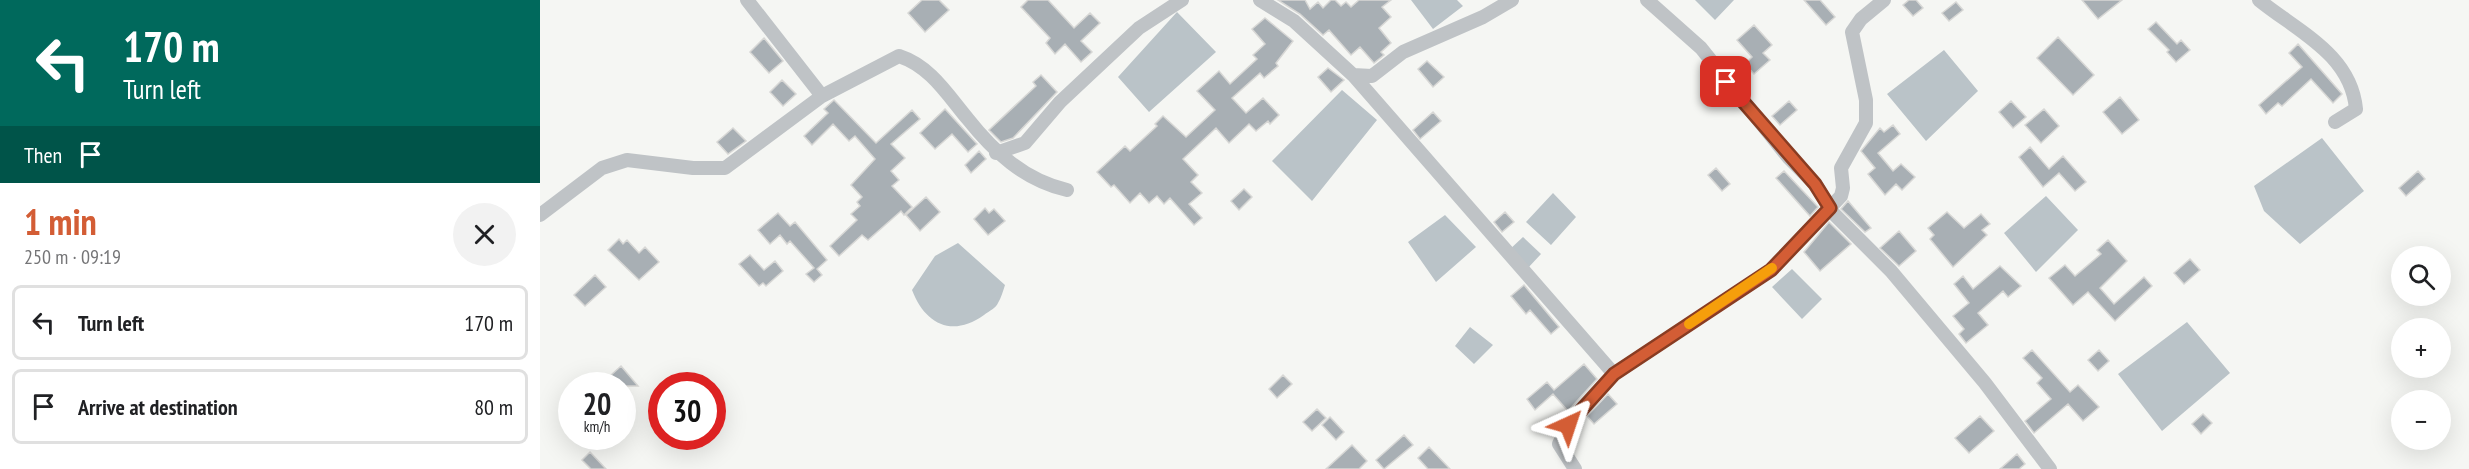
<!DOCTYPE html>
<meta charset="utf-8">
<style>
body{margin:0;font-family:"PT Sans Narrow",sans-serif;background:#f2f2f2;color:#202124;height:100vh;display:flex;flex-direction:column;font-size:22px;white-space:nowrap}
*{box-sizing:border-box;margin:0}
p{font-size:20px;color:#757577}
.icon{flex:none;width:33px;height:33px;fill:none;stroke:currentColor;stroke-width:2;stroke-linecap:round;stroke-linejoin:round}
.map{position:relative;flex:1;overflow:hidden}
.panel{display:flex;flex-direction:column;background:#fff;width:540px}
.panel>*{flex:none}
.top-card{background:#00695c;color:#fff;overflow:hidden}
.fabs{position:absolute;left:1851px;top:246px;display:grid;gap:12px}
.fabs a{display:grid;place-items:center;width:60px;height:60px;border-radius:50%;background:#fff;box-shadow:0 6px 24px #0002;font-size:30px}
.speed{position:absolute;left:18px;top:372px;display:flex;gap:12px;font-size:30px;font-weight:700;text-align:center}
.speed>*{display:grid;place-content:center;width:78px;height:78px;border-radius:50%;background:#fff;box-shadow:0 6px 24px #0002;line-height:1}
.speed small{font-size:15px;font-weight:400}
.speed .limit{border:9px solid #d22;background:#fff;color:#111}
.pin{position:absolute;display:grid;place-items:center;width:51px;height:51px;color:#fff;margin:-26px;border-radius:12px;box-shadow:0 3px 9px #0006}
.me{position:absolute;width:66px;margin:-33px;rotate:42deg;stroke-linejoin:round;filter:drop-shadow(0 0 4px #0008)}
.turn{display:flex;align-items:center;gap:21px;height:126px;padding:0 24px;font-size:27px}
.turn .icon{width:78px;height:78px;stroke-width:2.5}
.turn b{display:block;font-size:42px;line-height:51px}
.then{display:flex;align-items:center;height:57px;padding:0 24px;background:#0003;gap:12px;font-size:22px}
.round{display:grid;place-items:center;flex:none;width:63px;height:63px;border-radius:32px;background:#f2f2f2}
.head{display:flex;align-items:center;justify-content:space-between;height:102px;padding:0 24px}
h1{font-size:36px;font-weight:800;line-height:45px;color:#d35d35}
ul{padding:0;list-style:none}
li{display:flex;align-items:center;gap:18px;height:75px;margin:0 12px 9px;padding:0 12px;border:3px solid #e0e0e0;border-radius:9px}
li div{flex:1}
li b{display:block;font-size:22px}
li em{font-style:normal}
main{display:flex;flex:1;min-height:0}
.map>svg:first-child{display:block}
</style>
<main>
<section class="panel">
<div class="top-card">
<div class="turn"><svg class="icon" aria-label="left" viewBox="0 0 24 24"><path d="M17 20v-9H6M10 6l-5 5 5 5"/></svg><div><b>170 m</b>Turn left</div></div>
<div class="then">Then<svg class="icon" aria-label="arrive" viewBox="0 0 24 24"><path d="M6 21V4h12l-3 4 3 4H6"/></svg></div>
</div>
<div class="head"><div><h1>1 min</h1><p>250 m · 09:19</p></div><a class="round"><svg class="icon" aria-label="close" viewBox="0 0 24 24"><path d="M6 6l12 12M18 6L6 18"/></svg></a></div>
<ul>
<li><svg class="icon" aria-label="left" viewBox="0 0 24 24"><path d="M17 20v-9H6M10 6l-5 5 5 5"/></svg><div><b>Turn left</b></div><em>170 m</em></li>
<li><svg class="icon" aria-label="arrive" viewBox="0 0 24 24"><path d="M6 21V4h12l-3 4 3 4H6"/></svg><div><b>Arrive at destination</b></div><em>80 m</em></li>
</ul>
</section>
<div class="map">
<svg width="1929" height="469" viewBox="0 0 1929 469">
<rect width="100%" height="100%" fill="#f5f6f3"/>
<path fill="#bac3c8" d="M871,0h46l6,6 -30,23z
M1155,0h39l-19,20z
M637,12l39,40 -67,60 -31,-35z
M1404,50l34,41 -52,50 -39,-47z
M802,90l35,30 -65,81 -40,-40z
M1782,138l42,53 -64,53 -36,-33 -10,-25z
M1013,193l23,24 -25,28 -25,-23z
M1506,196l32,34 -42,42 -32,-39z
M905,215l31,32 -40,35 -28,-40z
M983,237l18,17 -14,15 -19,-18z
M418,243l47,42c-2,6 -4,13 -7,18 -2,5 -9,8 -14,12 -32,23 -59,9 -72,-25l23,-34z
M1252,269l30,30 -20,20 -30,-32z
M1647,322l43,51 -68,58 -44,-57z
M930,327l23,18 -19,19 -19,-18z"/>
<path fill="#a8afb4" stroke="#d7d7d5" stroke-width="1.5" d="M382,0h17l10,10 -24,22 -17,-19z
M488,0h20l26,28 16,-15 10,10 -19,18 11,11 -11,10 -16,-18 -10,10 -9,-11 4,-5 -29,-31z
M738,0h27l5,9 8,-7 5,6 8,-8h4l6,6 5,-4 5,5 8,-7h32l-9,7 9,10 -12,11 12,15 -10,9 3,3 -10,8 -14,-16 -9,8 -22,-25 -6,5 -23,-21z
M1264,0h16l15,17 -9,8z
M1369,0h7l7,8 -10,8 -10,-11z
M1542,0h40l-24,19z
M1416,2l7,8 -14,11 -7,-8z
M725,18l28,23 -17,22 2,3 -14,12 -4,-5 -28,25 14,15 17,-15 16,17 -9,9 -2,-3 -12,10 -7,-7 -20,19 -13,-15 -33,31 15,16 -7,7 11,11 -13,11 13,14 -8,7 -24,-27 -6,6 -7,-8 -8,7 -9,-10 -10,10 -16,-18 -3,2 -14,-15 28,-26 5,5 27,-25 -2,-2 8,-8 23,21 29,-27 -18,-19 22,-20 11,13 27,-25 -4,-4 12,-11 -13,-15z
M1616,22l21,22 4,-4 9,10 -14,12 -9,-10 2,-2 -21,-21z
M1214,25l18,20 -9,8 7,7 -16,14 -9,-10 7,-7 -15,-17z
M1518,37l36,38 -21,20 -36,-37z
M224,38l19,23 -14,12 -19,-21z
M1758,44l44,50 -9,9 -22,-24 -29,27 -4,-3 -12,11 -7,-9 43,-38 -13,-14z
M887,61l17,16 -11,10 -15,-18z
M788,68l16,12 -13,12 -13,-15z
M501,75l16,17 -44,46 -12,4 -12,-12 47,-44 -3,-4z
M242,80l14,14 -13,12 -13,-14z
M1580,97l19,23 -17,14 -19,-22z
M294,100l42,43 36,-33 8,9 -29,25 14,14 -14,13 8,9 -7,6 20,21 -8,8 -3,-4 -33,29 -6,-5 -23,21 -9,-10 27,-26 -6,-6 9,-8 -3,-4 5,-5 -11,-12 24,-26 -20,-23 -6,5 -16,-17 -21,21 -8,-9 24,-23 -4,-4z
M1249,101l8,9 -17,15 -8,-9z
M1471,101l15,16 -13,11 -14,-16z
M405,109l32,35 -9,8 -16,-18 -17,15 -15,-16z
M1504,109l15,17 -18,17 -16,-18z
M893,112l8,9 -21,18 -7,-9z
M1353,125l7,9 -22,19 15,18 8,-7 14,13 -13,13 -6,-6 -11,11 -17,-21 7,-6 -14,-17 19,-23 4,4z
M193,128l13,13 -18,13 -11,-12z
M1490,147l19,22 14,-13 23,26 -11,9 -16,-18 -16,14 -24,-30z
M439,151l7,8 -15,14 -6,-8z
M1176,168l14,16 -8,7 -14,-16z
M1244,171l34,36 -8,9 -34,-38z
M1878,171l7,8 -19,17 -7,-8z
M704,189l8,8 -13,13 -8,-9z
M386,197l14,15 -20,19 -14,-16z
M1308,201l23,27 -6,4 -24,-23z
M445,208l4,5 5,-4 11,12 -17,14 -14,-16z
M965,212l9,10 -12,10 -8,-10z
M1407,212l17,16 17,-14 9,10 -8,6 5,5 -34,32 -23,-28 4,-4 -6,-7z
M238,213l12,13 5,-4 32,38 -10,9 5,6 -8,7 -8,-8 8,-6 -24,-27 -3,3 -7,-9 -10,9 -12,-14z
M1289,222l22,22 -31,27 -16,-19z
M1359,231l17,20 -17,15 -19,-18z
M79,239l4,5 4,-4 12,13 6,-6 14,15 -20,18 -31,-30z
M1568,240l19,21 -27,27 14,16 30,-27 8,9 -37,35 -27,-29 -15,13 -24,-27 16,-13 10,11 26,-22 -4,-4z
M210,255l14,15 11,-9 8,10 -17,15 -3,-3 -4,3 -20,-22z
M1650,259l10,11 -16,14 -10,-11z
M1460,266l21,20 -13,11 -5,-6 -25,22 10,12 -22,18 -7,-9 5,-5 -11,-13 16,-13 -15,-19 9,-8 10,13z
M55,275l11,12 -21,19 -11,-11z
M984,285l35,42 -8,7 -21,-24 -4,4 -15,-18z
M1492,350l38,42 8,-7 21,22 -16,14 -15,-17 -34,29 -9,-12 26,-22 -14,-16 5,-5 -19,-20z
M1559,350l10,11 -11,10 -10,-11z
M1044,364l13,15 -29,32 -15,-17 -18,16 -8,-11 20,-17 7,8z
M81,366l17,20h-39z
M743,375l9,9 -15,14 -8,-9z
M1068,394l9,10 -23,20 -7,-8z
M777,409l9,9 -14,13 -9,-9z
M1663,414l9,9 -11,11 -9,-10z
M1440,416l14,15 -25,22 -14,-15z
M790,417l14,15 -8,8 -14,-15z
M864,435l9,10 -29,24 -8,-9z
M812,445l15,16 -8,8h-33z
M889,447l21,22h-22l-10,-11z
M50,452l16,17h-15l-9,-9z
M1477,454l8,10 -6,5h-19z"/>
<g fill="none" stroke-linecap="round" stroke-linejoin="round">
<path stroke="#bfc3c6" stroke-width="14" d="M720,0l34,21 59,54 261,299
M1107,0l54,48 87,109 28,28 16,27 59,59 94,112 65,86
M1719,0c38,31 92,54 97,109l-21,13
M813,75l19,1 31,-24 80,-35 29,-17
M282,96l77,-40c31,10 48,38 68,62 27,34 57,62 100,72
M456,153l29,-10 35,-41 79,-74 43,-28
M0,215l62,-47 25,-8 66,8h32l97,-72 -75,-96
M1035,469l-16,-25c12,-28 34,-48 55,-70l157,-104 70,-74 2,-8 -2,-20 25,-45v-23l-14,-68 9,-13 23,-19"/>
</g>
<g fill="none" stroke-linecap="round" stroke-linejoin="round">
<g stroke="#893c22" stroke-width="15">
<path id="route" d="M1028,425l46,-51 157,-104 59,-62 -15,-24 -89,-102"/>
</g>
<use href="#route" stroke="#d35d35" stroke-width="10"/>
<path stroke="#f59e0b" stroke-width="10" d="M1149,324l83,-56"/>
</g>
</svg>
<div class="fabs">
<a><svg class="icon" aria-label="search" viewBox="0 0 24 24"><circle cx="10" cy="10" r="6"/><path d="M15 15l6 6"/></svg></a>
<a>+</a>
<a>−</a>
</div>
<div class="speed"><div>20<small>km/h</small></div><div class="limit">30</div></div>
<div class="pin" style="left:1186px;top:82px;background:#d93025"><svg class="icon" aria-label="arrive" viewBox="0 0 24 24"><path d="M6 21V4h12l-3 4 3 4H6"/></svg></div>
<svg class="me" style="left:1028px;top:425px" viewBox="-20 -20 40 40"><path d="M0-17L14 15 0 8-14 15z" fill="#d35d35" stroke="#fff" stroke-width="4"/></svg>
</div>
</main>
